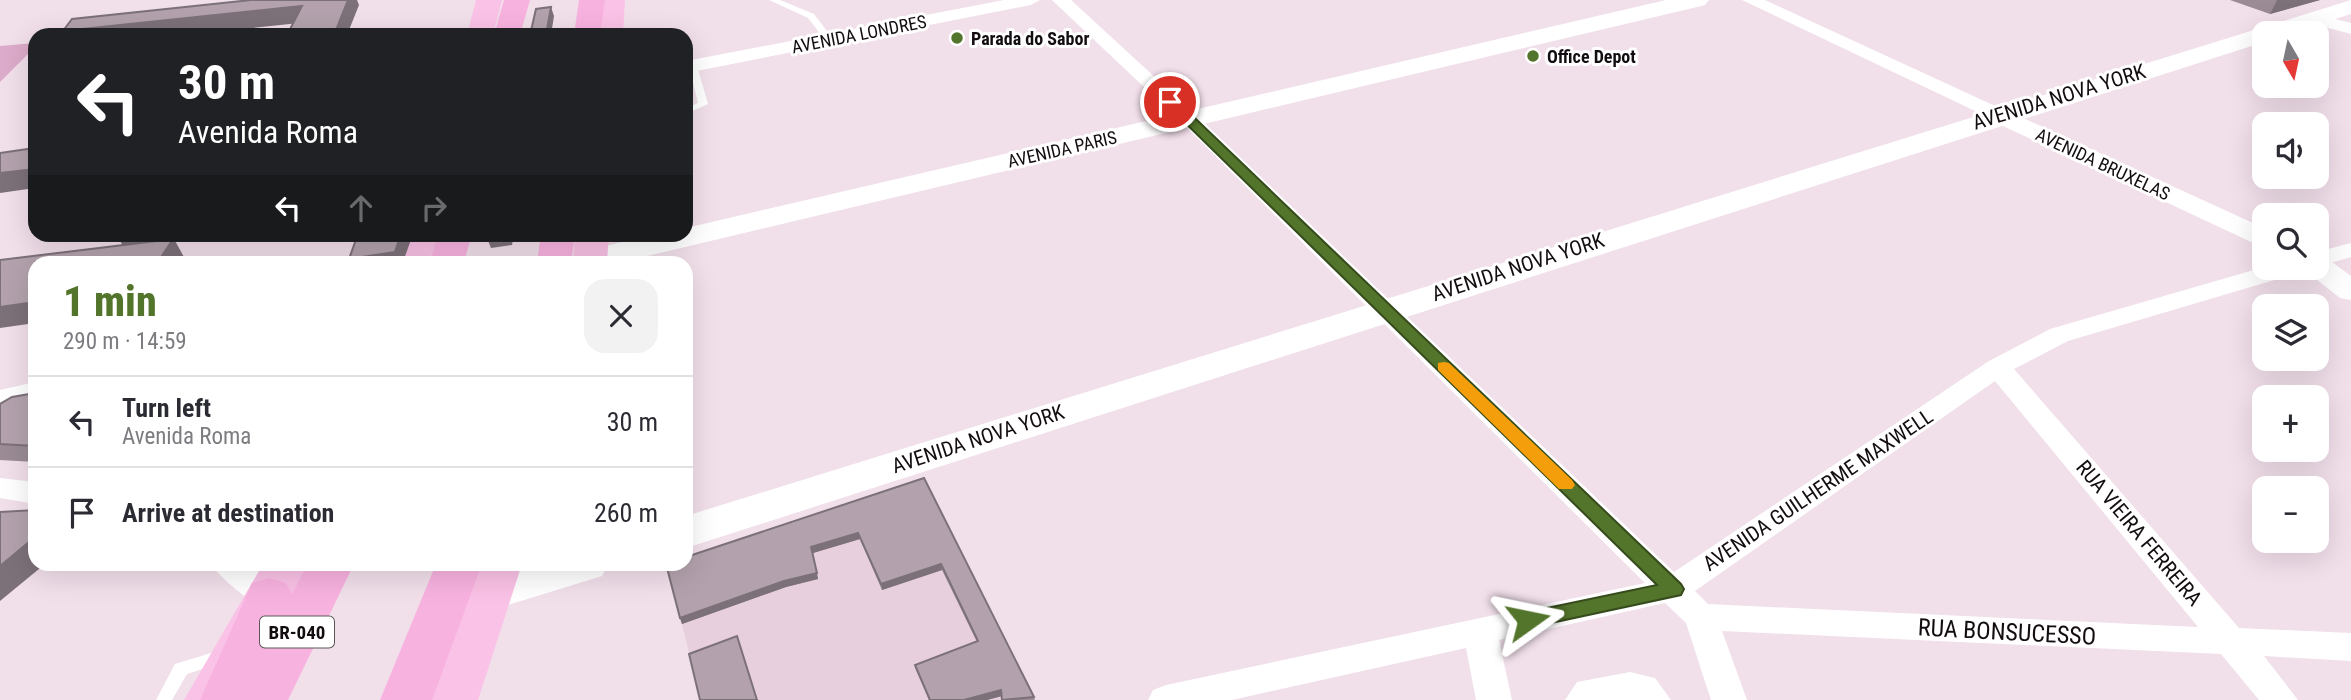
<!DOCTYPE html>
<meta charset="utf-8">
<style>
body{margin:0;font-family:"Roboto Condensed",sans-serif;background:#f2f2f3;color:#2b2b33;height:100vh;display:flex;flex-direction:column;font-size:26px;white-space:nowrap}
*{box-sizing:border-box;margin:0}
p{font-size:23px;color:#7c7c81}
.icon{flex:none;width:38px;height:38px;fill:none;stroke:currentColor;stroke-width:2;stroke-linecap:round;stroke-linejoin:round}
.map{position:relative;flex:1;overflow:hidden}
.sheet{position:absolute;left:28px;top:256px;width:665px;height:315px;display:flex;flex-direction:column;background:#fff;border-radius:21px;box-shadow:0 7px 28px #0002}
.sheet>*{flex:none}
.hud{position:absolute;left:28px;top:28px;width:665px;height:214px;border-radius:21px;box-shadow:0 7px 28px #0002;background:#202124;color:#fff;overflow:hidden}
.needle{width:46px;rotate:171deg}
.tools{position:absolute;left:2252px;top:21px;display:grid;gap:14px}
.tools a{display:grid;place-items:center;width:77px;height:77px;border-radius:14px;background:#fff;box-shadow:0 7px 28px #0002;font-size:35px}
.pin{position:absolute;display:grid;place-items:center;width:60px;height:60px;color:#fff;margin:-30px;border:4px solid #fff;border-radius:50%;box-shadow:0 2px 7px #0007}
.me{position:absolute;width:77px;margin:-38px;rotate:78deg;stroke-linejoin:round;filter:drop-shadow(0 0 5px #0008)}
.turn{display:flex;align-items:center;gap:24px;height:147px;padding:0 35px;font-size:32px}
.turn .icon{width:91px;height:91px;stroke-width:2.5}
.turn b{display:block;font-size:49px;line-height:60px}
.lanes{display:flex;align-items:center;height:66px;padding:0 35px;background:#0003;justify-content:center;gap:35px;direction:ltr}
.lanes .off{opacity:.35}
.round{display:grid;place-items:center;flex:none;width:74px;height:74px;border-radius:21px;background:#f2f2f3}
.head{display:flex;align-items:center;justify-content:space-between;height:119px;padding:0 35px}
h1{font-size:42px;font-weight:800;line-height:52px;color:#53742b}
ul{padding:0;list-style:none}
li{display:flex;align-items:center;gap:21px;height:91px;padding:0 35px;border-top:2px solid #e1e1e2}
li div{flex:1}
li b{display:block;font-size:26px}
li em{font-style:normal}
.map>svg:first-child{display:block}
</style>
<div class="map">
<svg width="2351" height="700" viewBox="0 0 2351 700">
<rect width="100%" height="100%" fill="#f1dfea"/>
<path fill="#e7cfde" d="M925,484l109,216h-333l-33,-131z"/>
<path fill="#dcaaca" d="M35,43v4l-35,35v-36z"/>
<g fill="none" stroke-linecap="round" stroke-linejoin="round">
<path fill="#fff" fill-rule="evenodd" d="M769,0h11l34,14 19,25 -7,2 -18,-23z
M693,63l4,3 11,38 -22,10v-6l12,-5 -9,-37z
M221,650l6,1 2,5 -2,5 -40,13 -15,26h-16l19,-36z"/>
<path fill="#fff" fill-rule="evenodd" d="M1004,0h36l-9,5 -345,68v-12z
M1052,0h19l125,115 478,457 315,-211 61,-32 214,-62 37,1 -3,5 -230,68 -54,28 225,259 112,5v28l-87,-5 34,44h-39l-38,-46 -499,-23 25,69h-36l-25,-77 -21,-20 -166,37 13,60h-36l-10,-52 -234,52h-84l5,-10 13,-5 479,-102 -463,-460zM1995,381l203,246 -490,-23 -13,-13z
M1742,0h23l241,111 3,4 -3,4h-14z
M2312,13l39,10v11l-45,-12 -3,-4z
M2351,243v14l-34,10v-15z
M35,382v18l-35,8v-18z
M0,478l35,4v22l-35,-6z
M211,564c29,-3 59,3 74,32l-4,9c-4,1 -8,3 -11,3 -14,1 -52,-32 -59,-44z
M1630,672l25,6 16,22h-106l12,-18z"/>
<path fill="#fff" fill-rule="evenodd" d="M1999,107l265,121v20l-274,-128 -4,-5 4,-5z
M2317,256l11,3 23,17v24l-11,-2 -34,-27 -2,-3h13z"/>
<path fill="#fff" fill-rule="evenodd" d="M1666,0h43l-4,5 -8,2 -1075,255 -49,-2 5,-7c36,-9 71,-19 108,-19v-6z
M2351,0v14l-60,19h-27v9l-1578,506v-32z
M532,564h76l-6,12 -113,35 -16,-5 -7,-12 7,-12z"/>
<path fill="#fac2e6" fill-rule="evenodd" d="M476,0h26l-9,35h-26z
M599,0h26l-2,35h-26z
M405,234h34l-10,28h-34z
M575,234h34l-2,28h-34z
M263,564h46l-72,136h-53z
M476,564h46l-44,136h-52z"/>
<path fill="#f8b2e0" fill-rule="evenodd" d="M504,0h26l-10,35h-26z
M579,0h26l-5,35h-26z
M438,234h34l-8,28h-34z
M541,234h34l-4,28h-34z
M308,564h46l-66,136h-88l52,-117 17,-5 17,5 6,11z
M436,564h46l-50,136h-52z"/>
</g>
<path fill="#9a8b95" d="M2230,0h90l-50,14z
M35,393v69l-35,-2v-56z
M924,478l110,219 1,3h-33v-4l-15,4h-58l-13,-30 -1,-5 62,-23 -35,-72 -60,20 -22,-51 -47,14 5,26 -32,8 -104,37 -2,-6z"/>
<path fill="#7d7179" d="M348,0h9l2,5 -12,30h-13z
M2277,0h43l-50,14z
M302,6l7,16 -122,13h-121l-3,-4z
M551,7l3,9 -3,19h-5z
M35,169v19l-35,5v-20z
M116,234h91l-33,5 10,18 -3,5h-23l-35,-16z
M401,234h12l-10,28h-53l-1,-3z
M514,234l-2,11 -21,3 -4,-10z
M35,302v21l-35,5v-21z
M858,533l2,6 -47,14 5,26 -32,8 -104,37 -2,-6 104,-37 27,-34z
M35,537v27h10l-45,37v-35z
M941,564l1,6 -60,20 -1,-6z
M1001,690l1,6 -15,4h-23z"/>
<path fill="#b3a2ad" stroke="#7d7179" stroke-width="2" d="M251,0h97l-14,35h-47l15,-29 -239,25 9,-12z
M551,7l-5,28h-16l6,-26z
M35,148v21l-35,4v-20z
M358,234h43l-6,18 -46,7z
M487,234h21l-21,4z
M173,239l-15,23h-123v40l-35,5v-47z
M35,393v53l-35,-2v-40l12,-7z
M924,478l110,219 -32,3 -1,-10 -37,10h-34l-15,-35 63,-24 -37,-77 -60,20 -23,-51 -47,14 6,26 -33,8 -104,37 -14,-54h20v-7z
M35,510v27l-35,29v-54z
M737,636l20,64h-57l-11,-46z"/>
<path fill="#53742b" stroke="#364b1c" stroke-width="2" d="M1166,99h9l506,485 3,5 -3,6 -153,33 -7,-2 -3,-6 3,-5 7,-3 129,-27 -491,-481z"/>
<path fill="#f59e0b" d="M1444,362l5,1 123,117 3,5 -3,4h-13l-121,-119v-7z"/>
<g fill="#53742b" stroke="#fff" stroke-width="2.5">
<circle cx="957" cy="38" r="7"/>
<circle cx="1533" cy="56" r="7"/>
</g>
<g text-anchor="middle" dominant-baseline="central" stroke-width="6" stroke-linejoin="round" paint-order="stroke">
<g font-size="18" fill="#130d11" stroke="#fff">
<text transform="translate(859 34) rotate(-11)">AVENIDA LONDRES</text>
<text transform="translate(1062 149) rotate(-13)">AVENIDA PARIS</text>
<text transform="translate(2103 164) rotate(25)">AVENIDA BRUXELAS</text>
</g>
<g font-size="18" font-weight="bold" fill="#130d11" stroke="#fff" text-anchor="start">
<text x="971" y="38">Parada do Sabor</text>
<text x="1547" y="56">Office Depot</text>
</g>
<rect fill="#fff" stroke="#5a5658" stroke-width="2" x="260" y="616.5" width="74" height="31" rx="5"/>
<g font-size="19" font-weight="bold" fill="#130d11">
<text x="297" y="632">BR-040</text>
</g>
<g font-size="21" fill="#130d11" stroke="#fff">
<text transform="translate(2059 97) rotate(-17)">AVENIDA NOVA YORK</text>
<text transform="translate(1518 267) rotate(-18)">AVENIDA NOVA YORK</text>
<text transform="translate(978 439) rotate(-18)">AVENIDA NOVA YORK</text>
<text transform="translate(1818 490) rotate(-34)">AVENIDA GUILHERME MAXWELL</text>
<text transform="translate(2139 533) rotate(50)">RUA VIEIRA FERREIRA</text>
</g>
<g font-size="24" fill="#130d11" stroke="#fff">
<text transform="translate(2007 632) rotate(3)">RUA BONSUCESSO</text>
</g>
</g>
</svg>
<div class="tools">
<a><svg class="needle" viewBox="-14 -14 28 28"><path d="M0-13l5 13h-10z" fill="#e53935"/><path d="M0 13l5-13h-10z" fill="#7c7c81"/></svg></a>
<a><svg class="icon" aria-label="sound" viewBox="0 0 24 24"><path d="M4 9h4l5-4v14l-5-4H4zM17 9q2 3 0 6"/></svg></a>
<a><svg class="icon" aria-label="search" viewBox="0 0 24 24"><circle cx="10" cy="10" r="6"/><path d="M15 15l6 6"/></svg></a>
<a><svg class="icon" aria-label="layers" viewBox="0 0 24 24"><path d="M12 4l9 5-9 5-9-5zM3 14l9 5 9-5"/></svg></a>
<a>+</a>
<a>−</a>
</div>
<div class="pin" style="left:1170px;top:102px;background:#d93025"><svg class="icon" aria-label="arrive" viewBox="0 0 24 24"><path d="M6 21V4h12l-3 4 3 4H6"/></svg></div>
<svg class="me" style="left:1528px;top:620px" viewBox="-20 -20 40 40"><path d="M0-17L14 15 0 8-14 15z" fill="#53742b" stroke="#fff" stroke-width="4"/></svg>
<div class="hud">
<div class="turn"><svg class="icon" aria-label="left" viewBox="0 0 24 24"><path d="M17 20v-9H6M10 6l-5 5 5 5"/></svg><div><b>30 m</b>Avenida Roma</div></div>
<div class="lanes"><svg class="icon" aria-label="left" viewBox="0 0 24 24"><path d="M17 20v-9H6M10 6l-5 5 5 5"/></svg><svg class="icon off" aria-label="ahead" viewBox="0 0 24 24"><path d="M12 20V5M6 11l6-6 6 6"/></svg><svg class="icon off" aria-label="right" viewBox="0 0 24 24"><path d="M7 20v-9h11M14 6l5 5-5 5"/></svg></div>
</div>
<section class="sheet">
<div class="head"><div><h1>1 min</h1><p>290 m · 14:59</p></div><a class="round"><svg class="icon" aria-label="close" viewBox="0 0 24 24"><path d="M6 6l12 12M18 6L6 18"/></svg></a></div>
<ul>
<li><svg class="icon" aria-label="left" viewBox="0 0 24 24"><path d="M17 20v-9H6M10 6l-5 5 5 5"/></svg><div><b>Turn left</b><p>Avenida Roma</p></div><em>30 m</em></li>
<li><svg class="icon" aria-label="arrive" viewBox="0 0 24 24"><path d="M6 21V4h12l-3 4 3 4H6"/></svg><div><b>Arrive at destination</b></div><em>260 m</em></li>
</ul>
</section>
</div>
